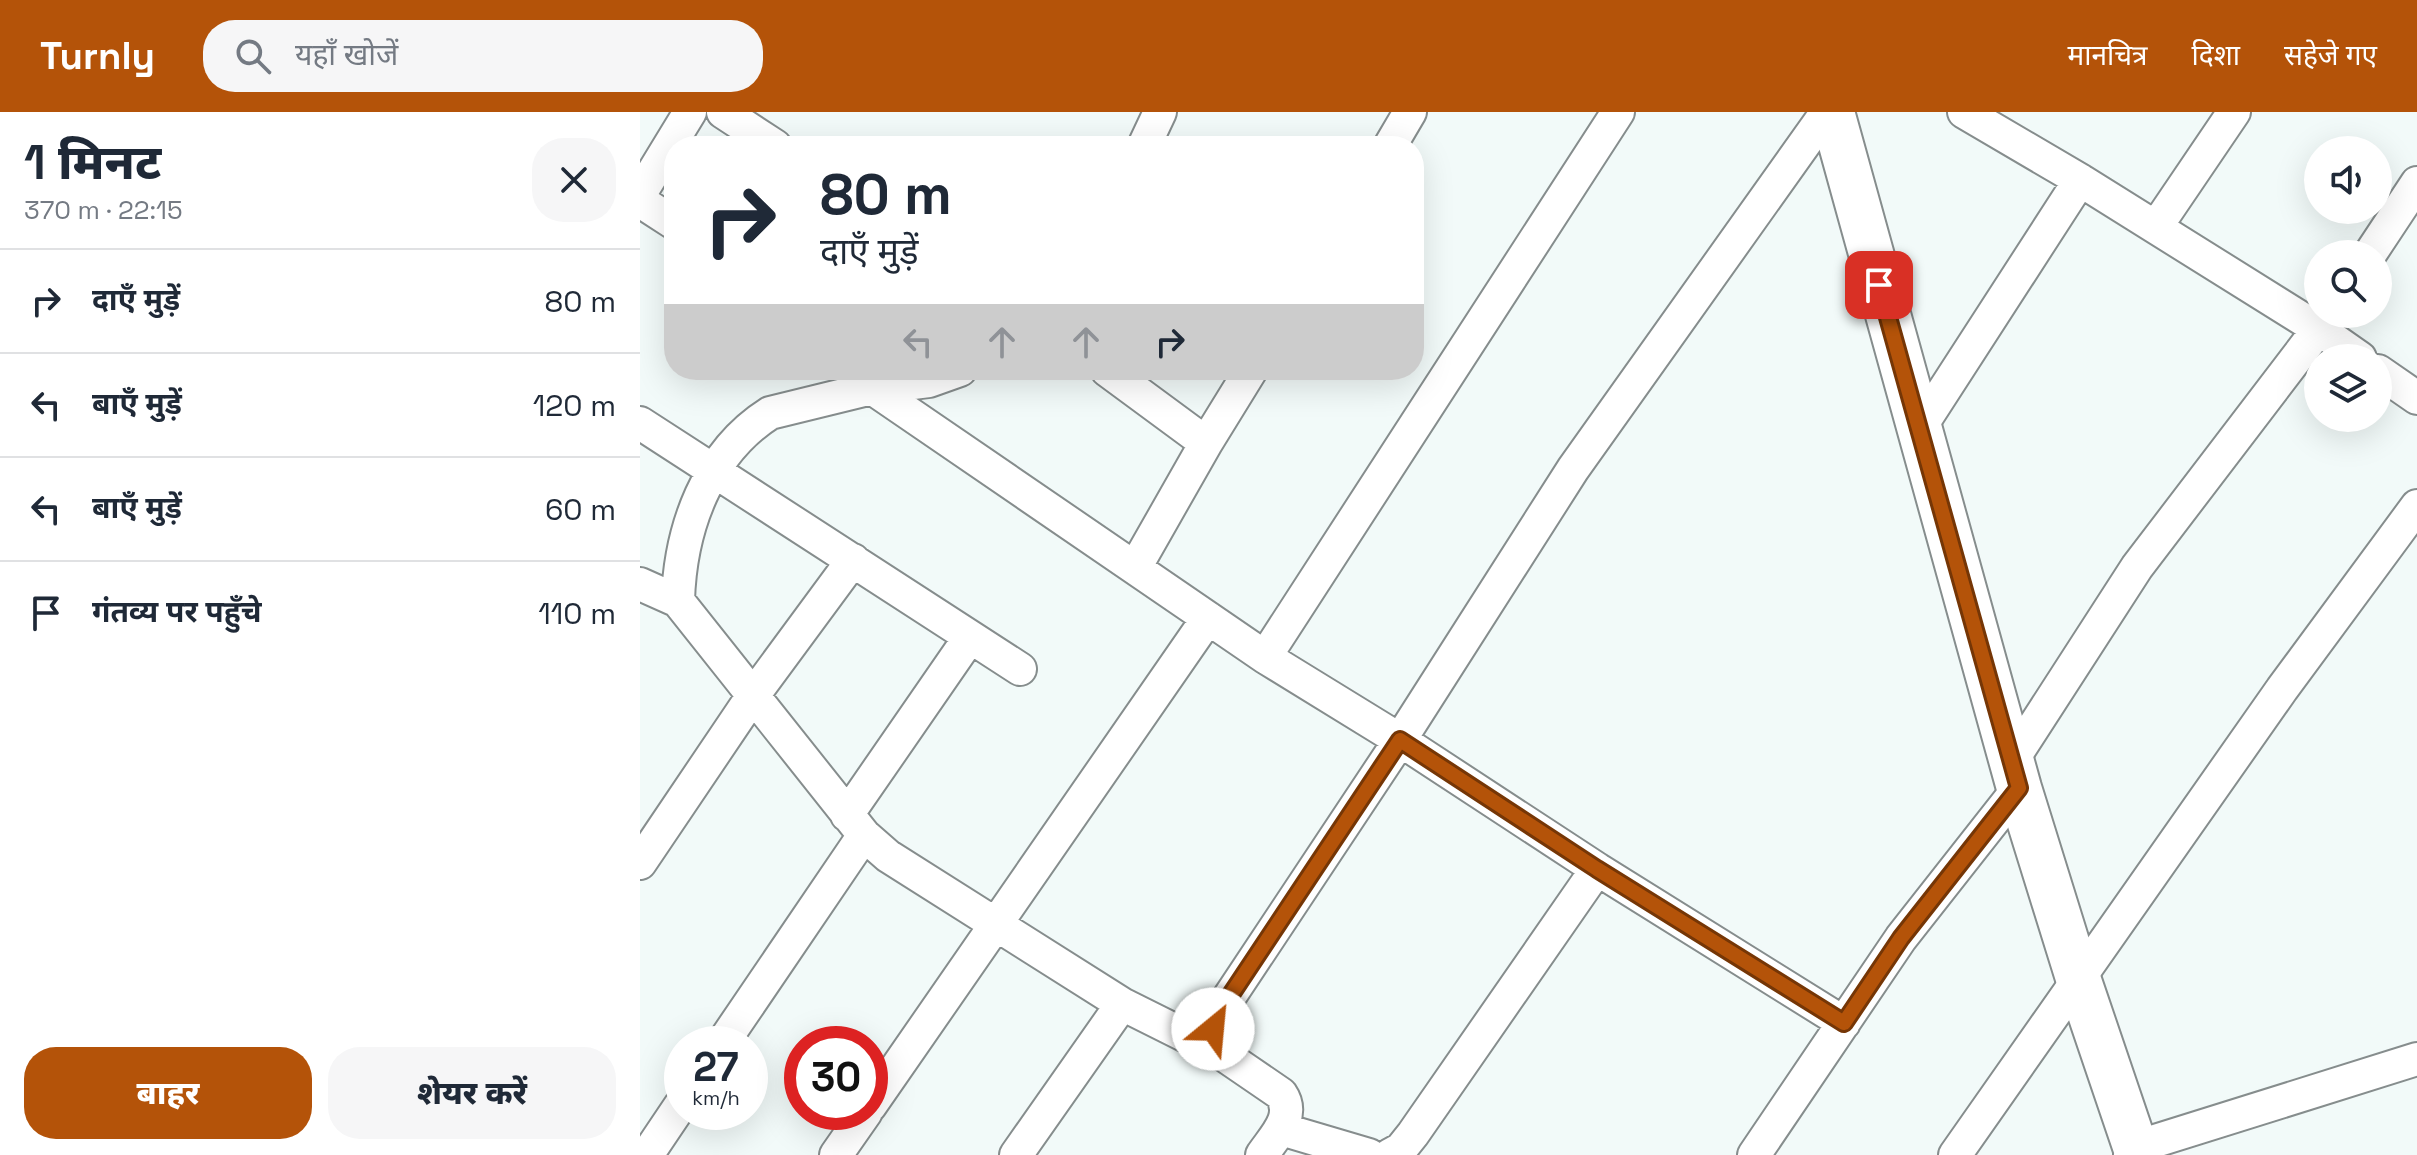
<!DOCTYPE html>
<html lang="hi">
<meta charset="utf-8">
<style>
body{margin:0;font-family:"Space Grotesk","Noto Sans Devanagari",sans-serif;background:#f6f6f7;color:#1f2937;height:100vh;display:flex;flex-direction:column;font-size:30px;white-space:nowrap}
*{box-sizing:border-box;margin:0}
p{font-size:26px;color:#747a83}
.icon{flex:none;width:44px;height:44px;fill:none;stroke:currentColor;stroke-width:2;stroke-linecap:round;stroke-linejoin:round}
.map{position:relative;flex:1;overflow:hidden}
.details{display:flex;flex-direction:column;background:#fff;width:640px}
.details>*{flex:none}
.hud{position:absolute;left:24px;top:24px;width:760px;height:244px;border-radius:32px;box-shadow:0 8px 32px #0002;background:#fff;color:#1f2937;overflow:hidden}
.fabs{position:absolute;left:1664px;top:24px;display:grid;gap:16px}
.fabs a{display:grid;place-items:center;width:88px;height:88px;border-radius:50%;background:#fff;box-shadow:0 8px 32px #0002;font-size:40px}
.speed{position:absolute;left:24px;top:914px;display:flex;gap:16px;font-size:40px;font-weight:700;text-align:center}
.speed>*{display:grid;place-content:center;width:104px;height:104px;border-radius:50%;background:#fff;box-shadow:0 8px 32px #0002;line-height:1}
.speed small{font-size:20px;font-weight:400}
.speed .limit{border:12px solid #d22;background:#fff;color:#111}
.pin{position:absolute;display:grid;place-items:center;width:68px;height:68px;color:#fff;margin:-34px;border-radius:16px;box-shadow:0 4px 12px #0006}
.me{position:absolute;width:88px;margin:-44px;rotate:28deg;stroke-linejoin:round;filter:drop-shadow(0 0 6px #0008)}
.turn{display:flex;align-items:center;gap:28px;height:168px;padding:0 24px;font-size:36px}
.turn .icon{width:104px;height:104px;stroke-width:2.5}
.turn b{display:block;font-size:56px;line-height:68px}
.lanes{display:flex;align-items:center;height:76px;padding:0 24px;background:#0003;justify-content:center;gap:40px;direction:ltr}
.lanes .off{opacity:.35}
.round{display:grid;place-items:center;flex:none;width:84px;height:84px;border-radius:32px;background:#f6f6f7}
.head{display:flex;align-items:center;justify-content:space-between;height:136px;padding:0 24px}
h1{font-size:48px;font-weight:800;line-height:60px}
.button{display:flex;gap:16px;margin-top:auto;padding:16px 24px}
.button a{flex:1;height:92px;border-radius:32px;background:#b45309;color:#fff;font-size:32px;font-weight:800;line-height:92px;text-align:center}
.button a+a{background:#f6f6f7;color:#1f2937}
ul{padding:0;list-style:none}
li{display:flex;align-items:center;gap:24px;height:104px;padding:0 24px;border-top:2px solid #e0e1e3}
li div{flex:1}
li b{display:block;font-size:30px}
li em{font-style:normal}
header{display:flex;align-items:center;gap:48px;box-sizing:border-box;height:112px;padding:0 40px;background:#b45309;color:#fff}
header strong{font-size:38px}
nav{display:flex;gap:44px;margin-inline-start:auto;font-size:28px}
.search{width:560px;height:72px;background:#f6f6f7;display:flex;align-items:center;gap:20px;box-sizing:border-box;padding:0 28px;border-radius:32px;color:#747a83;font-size:30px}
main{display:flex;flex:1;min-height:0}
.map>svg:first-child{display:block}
</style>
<header>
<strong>Turnly</strong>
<div class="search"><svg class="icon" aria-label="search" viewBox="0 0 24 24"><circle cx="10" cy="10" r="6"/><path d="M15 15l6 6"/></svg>यहाँ खोजें</div>
<nav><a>मानचित्र</a><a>दिशा</a><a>सहेजे गए</a></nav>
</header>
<main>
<section class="details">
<div class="head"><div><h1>1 मिनट</h1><p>370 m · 22:15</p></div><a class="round"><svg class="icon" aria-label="close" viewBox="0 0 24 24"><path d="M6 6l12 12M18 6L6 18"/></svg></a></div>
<ul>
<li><svg class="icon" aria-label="right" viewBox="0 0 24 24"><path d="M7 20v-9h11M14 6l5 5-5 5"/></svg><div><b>दाएँ मुड़ें</b></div><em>80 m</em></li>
<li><svg class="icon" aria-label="left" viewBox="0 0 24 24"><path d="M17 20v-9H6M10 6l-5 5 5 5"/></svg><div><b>बाएँ मुड़ें</b></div><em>120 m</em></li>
<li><svg class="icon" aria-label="left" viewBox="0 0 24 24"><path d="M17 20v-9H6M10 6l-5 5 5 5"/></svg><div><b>बाएँ मुड़ें</b></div><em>60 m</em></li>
<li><svg class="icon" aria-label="arrive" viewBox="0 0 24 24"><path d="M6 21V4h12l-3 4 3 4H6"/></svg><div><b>गंतव्य पर पहुँचे</b></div><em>110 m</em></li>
</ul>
<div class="button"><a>बाहर</a><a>शेयर करें</a></div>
</section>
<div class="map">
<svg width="1777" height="1043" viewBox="0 0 1777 1043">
<rect width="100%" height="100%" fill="#f2faf9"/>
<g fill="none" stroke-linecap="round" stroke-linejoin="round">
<g stroke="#868d8d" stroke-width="36">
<path id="street" d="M83,0l52,34
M1324,0l116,68 240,150 40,28
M504,34l16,-34
M750,34l20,-34
M0,82l50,-82
M0,89l34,22
M1516,115l78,-115
M1730,142l47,-71
M467,258l99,73
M1738,259l39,27
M232,276l393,269 135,83 197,129 -184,265 -12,15 -11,6
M0,311l380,246
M1279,317l161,-249
M496,454l70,-123 45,-73
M0,472l38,17 186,234 24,21 234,148 -106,151
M38,489c2,-72 29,-148 92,-188l102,-25 57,-7 31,-11
M625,545l353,-545
M1373,647l124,-192 193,-253
M207,703l123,-178
M0,751l112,-166 101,-137
M957,757l247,154
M482,892l102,51
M82,932l142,-209
M230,994l338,-488
M641,1017l88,26
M7,1043l35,-52
M196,1043l30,-43
M622,1043c13,-19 34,-39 19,-61l-57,-39 -11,-11v-15l5,-15 182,-274 173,-271 254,-357
M1114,1043l147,-217 118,-150
M1315,1043l327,-466 135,-183
M1490,1043l6,-8 281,-88"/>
</g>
<g stroke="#868d8d" stroke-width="48">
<path id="secondary" d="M1192,0l187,676 59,190 60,177"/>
</g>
<use href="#street" stroke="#fff" stroke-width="32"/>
<use href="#secondary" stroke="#fff" stroke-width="44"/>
</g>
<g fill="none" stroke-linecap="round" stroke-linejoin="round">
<g stroke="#753606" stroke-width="20">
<path id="route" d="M573,917l5,-15 182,-274 197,129 247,154 57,-85 118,-150 -140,-503"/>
</g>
<use href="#route" stroke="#b45309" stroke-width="14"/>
</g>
</svg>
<div class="fabs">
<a><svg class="icon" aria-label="sound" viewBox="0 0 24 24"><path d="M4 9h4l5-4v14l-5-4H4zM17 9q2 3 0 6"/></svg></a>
<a><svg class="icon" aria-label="search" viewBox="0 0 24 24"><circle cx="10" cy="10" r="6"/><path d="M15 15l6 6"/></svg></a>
<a><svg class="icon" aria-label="layers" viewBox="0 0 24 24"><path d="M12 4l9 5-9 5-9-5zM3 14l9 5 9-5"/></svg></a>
</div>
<div class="speed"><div>27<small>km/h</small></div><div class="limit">30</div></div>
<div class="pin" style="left:1239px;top:173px;background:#d93025"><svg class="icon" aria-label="arrive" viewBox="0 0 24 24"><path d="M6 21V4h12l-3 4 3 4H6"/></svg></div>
<svg class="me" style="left:573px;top:917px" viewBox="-20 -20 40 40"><circle r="19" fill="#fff"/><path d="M0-13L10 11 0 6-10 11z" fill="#b45309"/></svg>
<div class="hud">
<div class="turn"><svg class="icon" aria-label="right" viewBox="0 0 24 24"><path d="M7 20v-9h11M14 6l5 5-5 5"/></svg><div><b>80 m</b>दाएँ मुड़ें</div></div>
<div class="lanes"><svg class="icon off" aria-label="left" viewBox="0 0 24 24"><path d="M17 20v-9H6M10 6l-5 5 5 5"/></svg><svg class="icon off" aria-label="ahead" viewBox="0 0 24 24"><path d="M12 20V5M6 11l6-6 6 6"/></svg><svg class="icon off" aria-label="ahead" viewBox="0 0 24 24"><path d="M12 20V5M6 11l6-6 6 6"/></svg><svg class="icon" aria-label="right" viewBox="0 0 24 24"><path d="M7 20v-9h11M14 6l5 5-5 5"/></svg></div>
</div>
</div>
</main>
